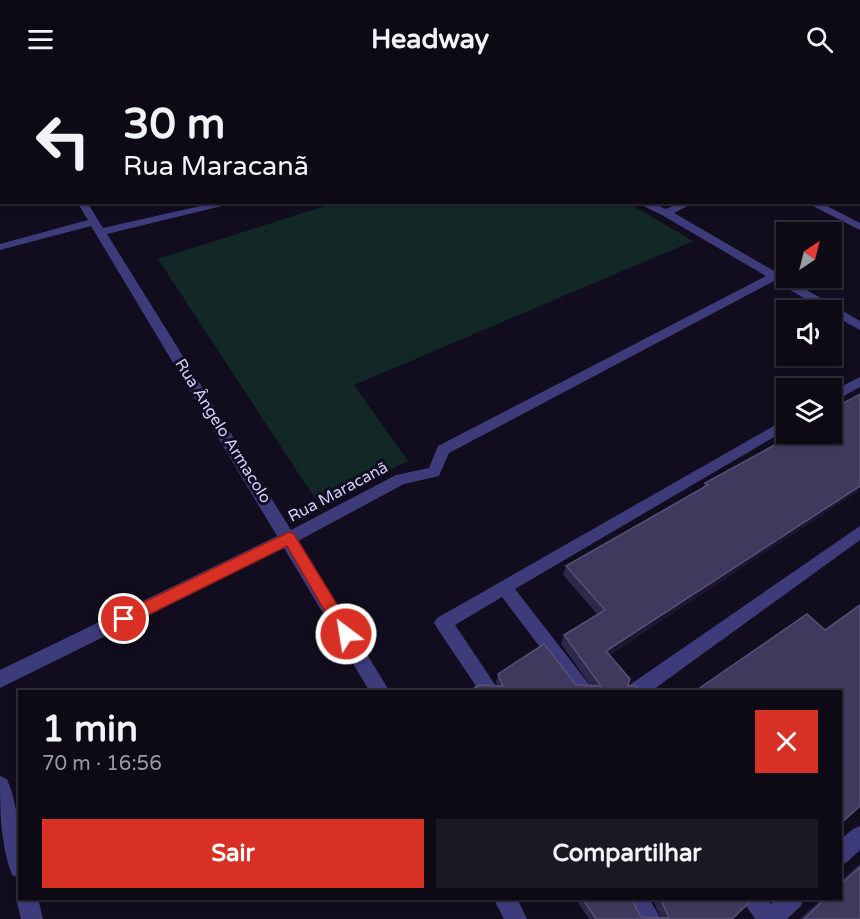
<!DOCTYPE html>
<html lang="pt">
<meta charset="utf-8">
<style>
body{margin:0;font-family:"Varela Round",sans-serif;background:#1b1823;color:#f1f3f6;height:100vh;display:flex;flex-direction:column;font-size:22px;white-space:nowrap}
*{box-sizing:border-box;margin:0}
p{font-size:20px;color:#9a9aa1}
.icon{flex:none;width:33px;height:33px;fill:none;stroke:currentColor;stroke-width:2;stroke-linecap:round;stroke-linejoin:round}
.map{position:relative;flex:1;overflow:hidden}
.side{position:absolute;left:18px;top:612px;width:824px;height:210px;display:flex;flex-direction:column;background:#0d0a16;border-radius:0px;box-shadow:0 2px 4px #0004,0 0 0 2px #2d2b35}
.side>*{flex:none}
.guide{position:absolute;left:0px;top:0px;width:861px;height:126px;box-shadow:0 2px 4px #0004,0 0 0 2px #2d2b35;background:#0d0a16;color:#f1f3f6;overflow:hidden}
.needle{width:39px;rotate:35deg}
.controls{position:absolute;left:776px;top:144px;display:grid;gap:12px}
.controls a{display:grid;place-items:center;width:66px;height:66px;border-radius:0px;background:#0d0a16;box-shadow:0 2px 4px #0004,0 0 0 2px #2d2b35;font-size:30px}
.pin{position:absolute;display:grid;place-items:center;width:51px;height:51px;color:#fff;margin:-26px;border:3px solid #fff;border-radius:50%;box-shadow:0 2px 6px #0007}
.me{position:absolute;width:66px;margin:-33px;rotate:329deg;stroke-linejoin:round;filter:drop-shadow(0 0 4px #0008)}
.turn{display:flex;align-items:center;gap:21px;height:126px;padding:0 24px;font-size:27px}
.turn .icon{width:78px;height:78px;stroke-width:2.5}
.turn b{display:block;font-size:42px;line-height:51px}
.round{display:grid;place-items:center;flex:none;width:63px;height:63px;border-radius:0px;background:#1b1823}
.summary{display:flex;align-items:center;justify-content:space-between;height:102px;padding:0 24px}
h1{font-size:36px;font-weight:700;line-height:45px}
.primary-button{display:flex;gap:12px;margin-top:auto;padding:12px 24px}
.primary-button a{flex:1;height:69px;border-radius:0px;background:#d93025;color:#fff;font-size:24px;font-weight:700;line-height:69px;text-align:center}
.primary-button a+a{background:#1b1823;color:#f1f3f6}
header{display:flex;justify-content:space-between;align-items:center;height:78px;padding:0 24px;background:#0d0a16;font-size:27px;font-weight:700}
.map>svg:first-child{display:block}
</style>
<header><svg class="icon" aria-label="menu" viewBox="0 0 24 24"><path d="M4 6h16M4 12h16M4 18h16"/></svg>Headway<svg class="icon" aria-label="search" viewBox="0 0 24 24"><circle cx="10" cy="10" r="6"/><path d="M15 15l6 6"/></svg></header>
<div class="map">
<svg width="860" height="841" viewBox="0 0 860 841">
<rect width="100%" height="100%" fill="#110d1e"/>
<path fill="#112827" d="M618,0h241l1,1v39v-38z
M338,124l290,1 65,38 -339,144 54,76 -90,42 -160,-244z"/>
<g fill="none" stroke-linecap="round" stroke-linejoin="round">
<path stroke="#34aaa4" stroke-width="2" stroke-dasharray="1.5 3" stroke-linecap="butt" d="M44,2l9,-2"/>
<path fill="#3e3b7b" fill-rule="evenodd" d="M422,0h9l2,2h-10z
M0,12h2v4h-2z
M0,29h2l-2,6z
M0,43h2v6h-2z
M77,124h10l16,26 115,-26h20l-131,32 184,296 105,-55 33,-7 9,-22 328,-170 -104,-61 -27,-13h15l16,7 15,-7h14l-21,11 186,108v9l-29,-16v-4h-6l-51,-29 -325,172 -10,23 -35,8 -106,57 92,151h-20l-86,-144 -284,140v-18l277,-134 -186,-310 -91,24v-6l88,-24z
M805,124h14l41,21v7z
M860,299v10l-29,16v-11z
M786,341v11l-271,159 80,103h-21l-72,-95 -47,28 45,67h-20l-43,-64 -3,-5 3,-5z
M860,448v14l-210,152h-25l3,-6z
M0,698l7,3c13,32 13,64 13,99l-8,-3c-12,-32 -12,-65 -12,-99z
M860,748v24l-13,12 -7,4v-26l13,-11z
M19,812l1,8h18l5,21h-22l-5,-21z
M493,820h24l10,21h-23z
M625,820h24l12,21h-24z
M741,820h26l4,6 5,-6h28l-3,8 -14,13h-32z"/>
</g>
<path fill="#2e284b" d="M860,316v96l-251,165 19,31h-130l-2,-4 2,-8 78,11 15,1 -30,-42 3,-9 34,-20 -35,-40 3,-9 136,-78 3,-5 126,-49z
M860,786v55h-60l23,-21h17v-16z
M575,820h56l10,19 20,1 -9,-20h99l-19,21h-143z"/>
<path fill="#1b1531" d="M860,408v4l-258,169 4,-8z"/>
<path fill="#40395e" stroke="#575177" stroke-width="1.5" d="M860,316v92l-254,165 24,28 -2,7h8l4,6h-172l11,-7 24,1 -5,-12 46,-30 32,41 25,1 -37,-51 41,-25 -39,-44 142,-81 -3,-2 90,-49h36v-24z
M860,527v201l-20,18v-132h-146l113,-78 18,16z
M860,789v52h-56l22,-21h14v-13z
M582,820h49l10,19 28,1 -9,-20h91v3l-19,18h-136z"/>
<path fill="#d93025" stroke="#8d1f18" stroke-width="1.5" d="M289,454l5,2 58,95 2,5 -2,5 -6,2 -5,-2 -54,-93 -157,78h-11l-3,-5 3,-5z"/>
<g text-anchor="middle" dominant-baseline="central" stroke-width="6" stroke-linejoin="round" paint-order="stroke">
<g font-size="16" fill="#d3cefc" stroke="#110d1e">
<text transform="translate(223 353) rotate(58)">Rua Ângelo Armacolo</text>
<text transform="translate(338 414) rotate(-28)">Rua Maracanã</text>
</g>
</g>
</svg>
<div class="controls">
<a><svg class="needle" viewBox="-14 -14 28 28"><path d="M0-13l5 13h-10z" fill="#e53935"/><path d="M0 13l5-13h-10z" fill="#9a9aa1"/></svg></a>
<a><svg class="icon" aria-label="sound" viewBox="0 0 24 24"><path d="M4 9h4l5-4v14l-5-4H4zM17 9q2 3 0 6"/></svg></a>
<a><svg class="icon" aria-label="layers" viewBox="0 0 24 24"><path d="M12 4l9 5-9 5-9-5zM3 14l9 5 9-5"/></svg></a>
</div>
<div class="pin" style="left:124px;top:541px;background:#d93025"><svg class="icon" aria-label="arrive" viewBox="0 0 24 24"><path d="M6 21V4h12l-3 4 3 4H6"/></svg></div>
<svg class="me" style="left:346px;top:556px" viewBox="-20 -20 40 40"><circle r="17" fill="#d93025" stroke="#fff" stroke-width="3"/><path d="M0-11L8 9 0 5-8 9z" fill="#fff"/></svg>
<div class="guide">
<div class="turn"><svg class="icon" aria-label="left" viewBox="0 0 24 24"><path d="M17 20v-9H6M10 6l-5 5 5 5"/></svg><div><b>30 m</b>Rua Maracanã</div></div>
</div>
<section class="side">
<div class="summary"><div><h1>1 min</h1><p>70 m · 16:56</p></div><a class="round" style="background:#d93025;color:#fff"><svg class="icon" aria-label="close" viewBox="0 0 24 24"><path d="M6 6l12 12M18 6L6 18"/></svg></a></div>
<div class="primary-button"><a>Sair</a><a>Compartilhar</a></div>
</section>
</div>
